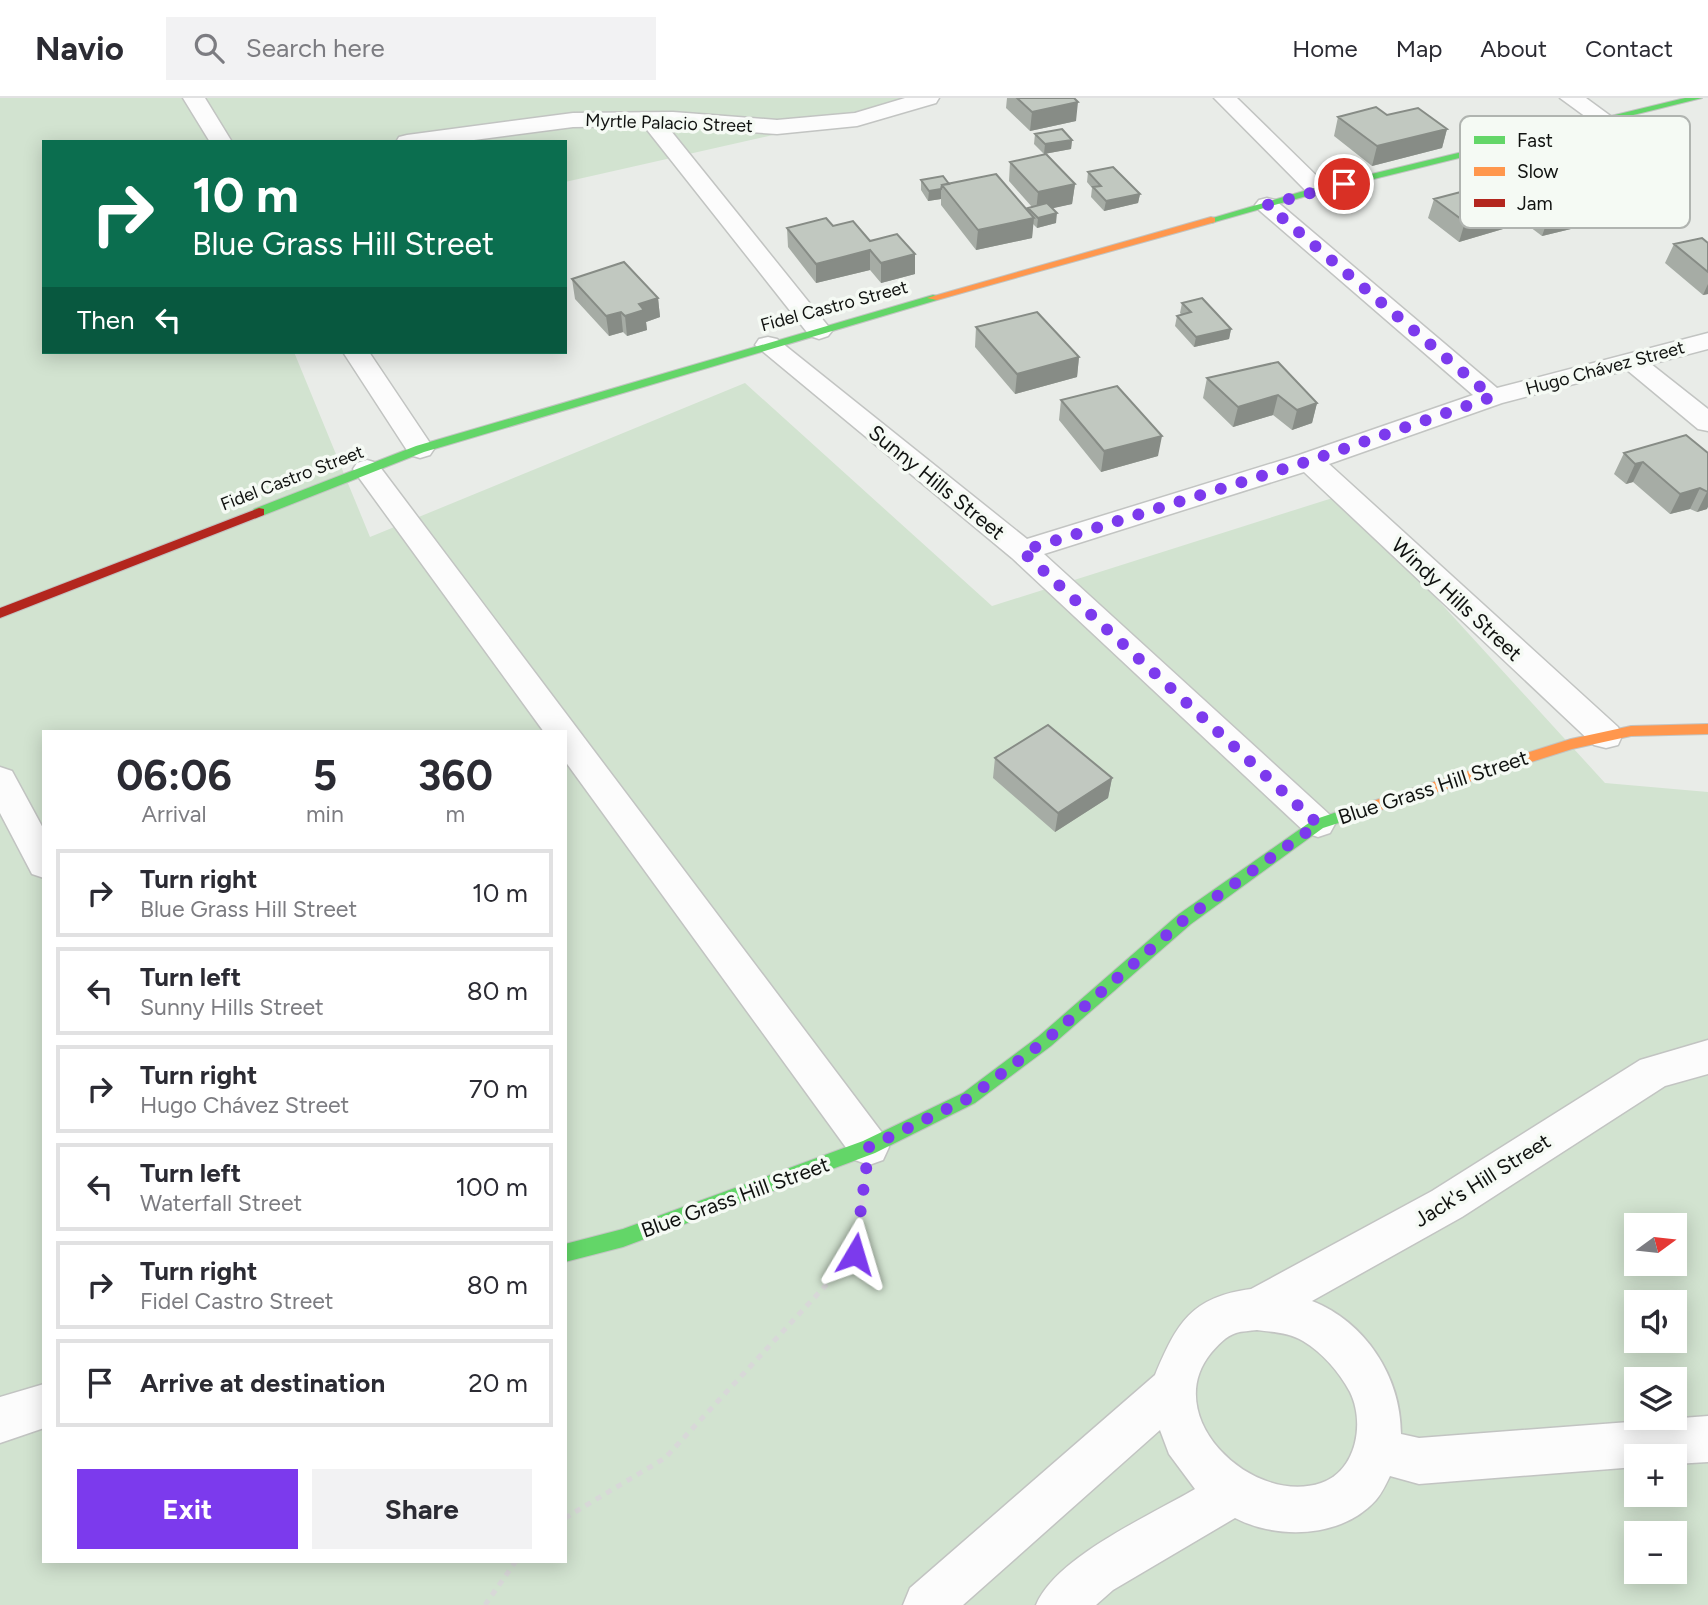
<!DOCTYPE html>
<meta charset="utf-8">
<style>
body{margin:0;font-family:Figtree,sans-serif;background:#f2f2f3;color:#2b2b33;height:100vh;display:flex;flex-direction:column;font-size:26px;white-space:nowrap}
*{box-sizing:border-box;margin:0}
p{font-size:23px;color:#7c7c81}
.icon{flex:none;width:38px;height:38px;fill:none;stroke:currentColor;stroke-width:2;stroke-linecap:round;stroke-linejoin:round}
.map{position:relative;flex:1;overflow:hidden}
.details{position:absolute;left:42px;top:632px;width:525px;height:833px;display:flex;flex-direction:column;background:#fff;border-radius:0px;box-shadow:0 4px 18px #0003}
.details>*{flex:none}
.top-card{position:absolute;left:42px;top:42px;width:525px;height:214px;border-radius:0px;box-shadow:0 4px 18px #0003;background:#0b6e4f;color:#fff;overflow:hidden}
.needle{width:46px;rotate:75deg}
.fabs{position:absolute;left:1624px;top:1115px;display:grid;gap:14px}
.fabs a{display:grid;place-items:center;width:63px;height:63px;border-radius:0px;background:#fff;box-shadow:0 4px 18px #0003;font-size:35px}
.pin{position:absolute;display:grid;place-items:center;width:60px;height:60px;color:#fff;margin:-30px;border:4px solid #fff;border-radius:50%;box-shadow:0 2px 7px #0007}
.me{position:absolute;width:77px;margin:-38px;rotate:7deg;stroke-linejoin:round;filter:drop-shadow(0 0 5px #0008)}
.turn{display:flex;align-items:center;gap:24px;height:147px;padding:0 35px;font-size:32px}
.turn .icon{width:91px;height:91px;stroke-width:2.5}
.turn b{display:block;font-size:49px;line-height:60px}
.then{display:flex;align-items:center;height:66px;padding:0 35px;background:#0003;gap:14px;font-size:26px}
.eta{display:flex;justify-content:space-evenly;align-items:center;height:119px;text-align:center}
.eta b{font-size:42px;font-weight:700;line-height:49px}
.button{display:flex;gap:14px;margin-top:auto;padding:14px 35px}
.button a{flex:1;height:80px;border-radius:0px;background:#7c3aed;color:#fff;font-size:28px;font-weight:700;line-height:80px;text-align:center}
.button a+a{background:#f2f2f3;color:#2b2b33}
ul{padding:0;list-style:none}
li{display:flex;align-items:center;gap:21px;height:88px;margin:0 14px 10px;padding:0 21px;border:4px solid #e1e1e2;border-radius:0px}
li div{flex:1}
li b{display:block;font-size:26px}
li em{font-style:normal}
header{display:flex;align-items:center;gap:42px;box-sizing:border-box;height:98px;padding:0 35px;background:#fff;border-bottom:2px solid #e1e1e2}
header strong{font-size:33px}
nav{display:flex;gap:38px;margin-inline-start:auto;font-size:24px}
.search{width:490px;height:63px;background:#f2f2f3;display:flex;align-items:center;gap:18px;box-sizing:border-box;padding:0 24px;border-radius:0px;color:#7c7c81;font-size:26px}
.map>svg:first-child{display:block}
</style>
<header>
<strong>Navio</strong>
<div class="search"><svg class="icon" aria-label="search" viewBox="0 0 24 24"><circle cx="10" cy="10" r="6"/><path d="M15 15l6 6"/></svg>Search here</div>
<nav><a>Home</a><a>Map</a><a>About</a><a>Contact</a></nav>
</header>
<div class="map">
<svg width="1708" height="1507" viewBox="0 0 1708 1507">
<rect width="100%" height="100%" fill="#e9ece8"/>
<path fill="#d2e3d0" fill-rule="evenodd" d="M0,0h937l-372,84v-40h-521v210h250l76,185 375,-154 247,223 350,-111 263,288 103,9v813h-1708zM44,634h521v829h-521zM1636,1127h39v39h-39zM1636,1204h39v38h-39zM1636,1281h39v39h-39zM1636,1358h39v38h-39zM1636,1435h39v39h-39z"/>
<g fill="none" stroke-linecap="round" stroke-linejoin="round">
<g stroke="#c2c4c2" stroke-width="3">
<path id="street" d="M183,0h22l27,44h-22z
M905,0h34l-3,5 -79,23 -80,8 -110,-8 161,200 4,5 -4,5 -9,3 -9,-3 -166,-210 -71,1 -114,15h-63l3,-5 8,-2 166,-22 100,-1 104,8 78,-7z
M1214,0h23l89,87 4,5 -4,5h-16z
M1560,0h26l30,22 -3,5h-16z
M1267,100l8,2 222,188 211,-55v16l-57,15 57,45v22l-10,-2 -71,-59 -125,33 -173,61 289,263 4,9 -4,9 -12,3 -12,-3 -290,-273 -260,82 286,261 5,9 -5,9 -12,4 -12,-4 -294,-275 -257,-213 4,-6 9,-2 9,2 250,200 272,-84 174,-60 -214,-185 -4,-5 4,-5z
M343,254h26l65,97 -4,6 -10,3 -10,-3z
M367,362l10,3 506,671 6,13 -6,13 -14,5 -14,-5 -290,-399v-29h-21l-187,-257 -4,-6 4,-6z
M0,669l12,4 32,59v48l-12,-4 -32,-61z
M1708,942v34l-43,12 -203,131 -150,84c53,21 89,75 89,133l18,4 289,-22v46l-33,2v-8h-39v11l-217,17 -29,-8c-4,8 -8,17 -14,24 -34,38 -98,40 -141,18l-122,72 -17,15h-60c20,-48 113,-89 159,-116l-26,-35 -9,-24 -197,175h-60l7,-17 245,-213c22,-52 36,-78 96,-86l181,-98 208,-131zM1257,1232c15,2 33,3 46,11 20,12 36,31 47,51 15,30 7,79 -29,91 -69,23 -162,-66 -110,-130 7,-8 15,-17 25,-20 6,-2 14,-2 21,-3z
M44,1286v44l-44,15v-46z"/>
</g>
<g stroke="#c2c4c2" stroke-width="2">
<path id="fast" d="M1685,0h17l-381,94 -110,31 -5,-3 108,-32z
M933,197l4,1v4l-513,152 -160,63h-10l-2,-3 2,-3 162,-63z
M1349,710l5,2 3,4 -3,4 -31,10 -132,96 -140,122 -76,57 -100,50 -252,94 -58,15v-18l58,-15 240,-88 100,-48 76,-57 140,-122 134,-94z"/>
</g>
<g stroke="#c2c4c2" stroke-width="2">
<path id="slow" d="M1211,119l4,1v4l-278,78 -10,-2z
M1708,626v10l-77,2 -59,13 -223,71 -8,-6 3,-4 227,-71 60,-13z"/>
</g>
<g stroke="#c2c4c2" stroke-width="2">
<path id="jam" d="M259,410l5,1v6l-264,103v-10z"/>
</g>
<path stroke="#d8d8d8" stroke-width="5" stroke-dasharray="6 6" stroke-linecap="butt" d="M565,1420l100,-60 190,-204 8,-61
M485,1507l31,-44"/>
<use href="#street" fill="#fcfcfc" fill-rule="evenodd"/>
<use href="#fast" fill="#63d668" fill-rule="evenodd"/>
<use href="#slow" fill="#ff974d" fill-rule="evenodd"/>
<use href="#jam" fill="#b3261e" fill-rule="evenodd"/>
</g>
<path fill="#a6aca5" d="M1007,0h67l2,23 -46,10 -24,-23z
M1387,17l60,14 -5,19 -70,18 -38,-30 4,-19z
M1035,36l37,6 -1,9 -27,5 -10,-10z
M1010,64l65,22 -3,20 -20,4 4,15 -19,5 -4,-4 -1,14 -56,12 -35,-45v-6l-13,2 -7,-11v-10l28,4 79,27v-3l4,-1 -23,-26z
M1088,74l52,22 -2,9 -34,8 -13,-14 1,-9 -5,-6z
M1506,86l76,24 -7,20 -33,8 -32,-24 -7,17 -44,13 -31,-24 6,-19 70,-6z
M833,128l37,15 45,13v20l-34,9 -11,-13 -54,13 -28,-36 -1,-19z
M1708,145v51l-5,1 -38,-32 9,-19z
M572,181l86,19 2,19 -14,5 1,8 -20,6 -4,-4 -14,4 -34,-37z
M1182,205l49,26 -2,10 -35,8 -19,-21 2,-10 5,-1 -2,-2z
M976,229l103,30 -2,20 -62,17 -40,-47z
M1207,280l110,25 -5,20 -20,7 -19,-15 -40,12 -30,-29z
M1061,302l97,56 -57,16 -42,-52z
M1624,355h84l-1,56 -10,3 -7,-3 -20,5 -37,-32 -7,2 -12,-10z
M995,660l117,20 -4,20 -53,34 -62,-54z"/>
<path fill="#878c86" d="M1078,4l-2,19 -46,10 2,-19z
M1447,31l-5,19 -70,18 5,-20z
M1072,42l-1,9 -27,5 1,-10z
M1075,86l-3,20 -36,8 2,-20z
M941,91v10l-13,2 1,-10z
M1140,96l-2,9 -34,8 2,-10z
M1514,103l-11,28 -44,13 6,-20 37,-18z
M1582,110l-7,20 -33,8 7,-20z
M1057,115l-1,10 -19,5 1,-10z
M1034,120l-2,20 -56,12 2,-20z
M870,152v20l-54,13v-19z
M915,156v20l-34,9v-20z
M1708,186v10l-5,1z
M658,200l2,19 -14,5 1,8 -20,6 -2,-20 14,-12z
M621,214l2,20 -14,4 -3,-20z
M1231,231l-2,10 -35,8 2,-10z
M1079,259l-2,20 -62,17 2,-20z
M1278,297l-5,20 -40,12 5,-20z
M1317,305l-5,20 -20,7 5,-20z
M1162,338l-4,20 -57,16 3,-21z
M1643,364l-10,20 -7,2 9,-20z
M1708,388v21l-1,2 -10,3 10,-20z
M1700,390l-10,21 -20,5 10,-20z
M1112,680l-4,20 -53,34 3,-19z"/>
<path fill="#c1c8c0" stroke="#878c86" stroke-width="2" d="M1017,0h57l4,4 -46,10z
M1376,9l11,8 31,-7 29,21 -70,17 -39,-29z
M1062,31l10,11 -27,4 -10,-10z
M1046,56l29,30 -37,8 -28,-30z
M1113,69l27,27 -34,7 -13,-14 8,-1 -13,-14z
M996,76l38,44 -56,12 -36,-45z
M943,78l6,8 -7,1 -1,4 -12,2 -8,-11z
M1491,86l23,17 -12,3 8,6 -45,12 -31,-23z
M1047,105l10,10 -19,5 -10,-10z
M826,120l7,8 20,-5 17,20 27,-7 18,20 -34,9 -11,-13 -54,14 -29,-36z
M1702,140l6,5v29l-34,-28z
M624,164l34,36 -19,6 5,6 -19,6 -4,-4 -15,4 -34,-37z
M1202,200l29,31 -35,8 -19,-21 14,-4 -9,-9z
M1037,214l42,45 -62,17 -41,-47z
M1278,264l39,41 -20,7 -19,-15 -40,12 -31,-29z
M1117,288l45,50 -58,15 -43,-51z
M1686,337l22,18v39l-8,-4 -20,6 -37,-32 -8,2 -11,-11z
M1048,627l64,53 -54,35 -63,-55z"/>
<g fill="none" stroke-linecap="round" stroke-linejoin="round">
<path stroke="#7c3aed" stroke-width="12" stroke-dasharray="0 21.6" d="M855,1156l14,-107 100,-49 76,-57 140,-122 133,-95 -296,-273 287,-90 183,-64 -225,-192 77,-21"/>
</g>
<g text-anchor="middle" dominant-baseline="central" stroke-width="7" stroke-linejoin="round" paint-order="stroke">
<g font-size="18" fill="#101210" stroke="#f5faf4">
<text transform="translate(669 25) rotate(2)">Myrtle Palacio Street</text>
<text transform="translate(834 208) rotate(-15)">Fidel Castro Street</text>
<text transform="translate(1605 270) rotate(-15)">Hugo Chávez Street</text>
<text transform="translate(292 380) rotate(-21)">Fidel Castro Street</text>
</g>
<g font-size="21" fill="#101210" stroke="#f5faf4">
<text transform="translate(937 384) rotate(39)">Sunny Hills Street</text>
<text transform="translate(1457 501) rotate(43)">Windy Hills Street</text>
<text transform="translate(1433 689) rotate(-18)">Blue Grass Hill Street</text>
<text transform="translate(1482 1082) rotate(-32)">Jack's Hill Street</text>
<text transform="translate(735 1099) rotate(-20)">Blue Grass Hill Street</text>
</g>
</g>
<rect x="1460" y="18" width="230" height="112" rx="10" fill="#f5faf4" stroke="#b0b4b0" stroke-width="2"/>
<rect x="1474" y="38" width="31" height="8" fill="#63d668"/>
<rect x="1474" y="69" width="31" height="9" fill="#ff974d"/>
<rect x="1474" y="101" width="31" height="8" fill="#b3261e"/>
<g font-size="19" fill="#101210">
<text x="1517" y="49">Fast</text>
<text x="1517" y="80">Slow</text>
<text x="1517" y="112">Jam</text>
</g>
</svg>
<div class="fabs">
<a><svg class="needle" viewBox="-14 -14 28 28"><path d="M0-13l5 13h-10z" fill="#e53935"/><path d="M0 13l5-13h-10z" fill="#7c7c81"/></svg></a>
<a><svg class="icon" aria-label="sound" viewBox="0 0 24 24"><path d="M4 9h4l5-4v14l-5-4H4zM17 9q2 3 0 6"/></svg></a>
<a><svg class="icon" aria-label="layers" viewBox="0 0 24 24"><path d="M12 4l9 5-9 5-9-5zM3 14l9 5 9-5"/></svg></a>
<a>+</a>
<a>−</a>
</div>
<div class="pin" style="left:1344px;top:86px;background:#d93025"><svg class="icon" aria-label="arrive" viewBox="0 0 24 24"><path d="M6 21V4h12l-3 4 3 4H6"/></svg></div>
<svg class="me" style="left:855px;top:1156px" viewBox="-20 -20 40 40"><path d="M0-17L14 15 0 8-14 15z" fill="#7c3aed" stroke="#fff" stroke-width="4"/></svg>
<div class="top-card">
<div class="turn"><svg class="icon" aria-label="right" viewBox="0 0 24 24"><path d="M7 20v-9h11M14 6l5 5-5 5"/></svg><div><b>10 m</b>Blue Grass Hill Street</div></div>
<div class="then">Then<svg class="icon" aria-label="left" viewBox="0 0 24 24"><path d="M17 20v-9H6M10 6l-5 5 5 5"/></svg></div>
</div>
<section class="details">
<div class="eta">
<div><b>06:06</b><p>Arrival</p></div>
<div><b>5</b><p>min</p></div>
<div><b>360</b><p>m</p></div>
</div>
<ul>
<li><svg class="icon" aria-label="right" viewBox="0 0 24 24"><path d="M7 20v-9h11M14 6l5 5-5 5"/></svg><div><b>Turn right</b><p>Blue Grass Hill Street</p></div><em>10 m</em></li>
<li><svg class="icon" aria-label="left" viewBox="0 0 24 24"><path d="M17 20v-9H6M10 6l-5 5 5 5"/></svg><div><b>Turn left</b><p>Sunny Hills Street</p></div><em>80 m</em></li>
<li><svg class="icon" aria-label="right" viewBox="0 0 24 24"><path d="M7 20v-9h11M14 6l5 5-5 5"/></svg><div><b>Turn right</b><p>Hugo Chávez Street</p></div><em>70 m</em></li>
<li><svg class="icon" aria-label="left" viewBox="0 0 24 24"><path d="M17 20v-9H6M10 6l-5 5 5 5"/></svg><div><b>Turn left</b><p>Waterfall Street</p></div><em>100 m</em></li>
<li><svg class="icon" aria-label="right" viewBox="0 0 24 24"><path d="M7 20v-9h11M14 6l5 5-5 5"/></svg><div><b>Turn right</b><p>Fidel Castro Street</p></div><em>80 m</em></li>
<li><svg class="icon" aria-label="arrive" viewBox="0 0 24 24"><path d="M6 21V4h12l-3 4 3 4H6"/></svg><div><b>Arrive at destination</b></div><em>20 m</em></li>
</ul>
<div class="button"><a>Exit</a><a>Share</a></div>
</section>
</div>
